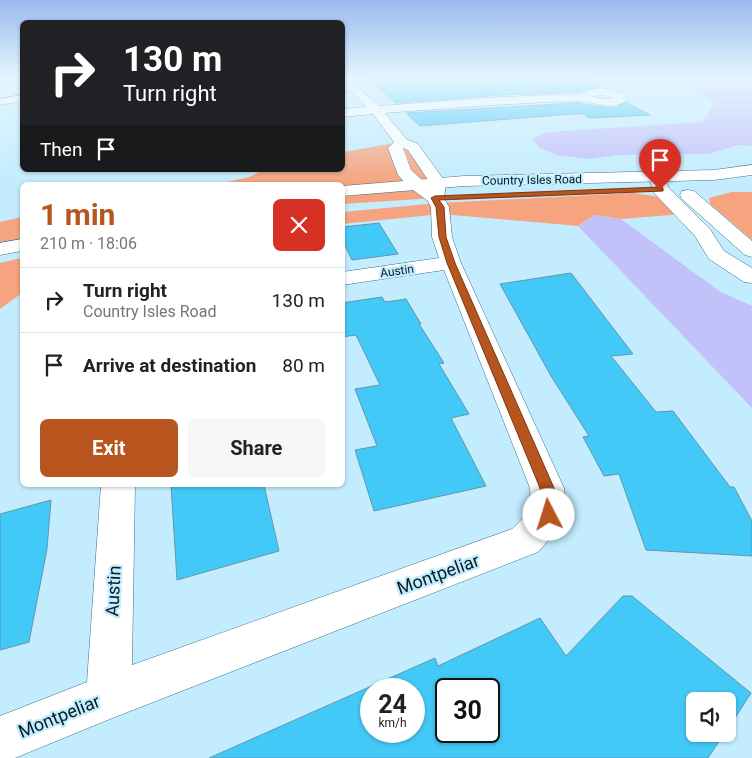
<!DOCTYPE html>
<meta charset="utf-8">
<style>
body{margin:0;font-family:Roboto,sans-serif;background:#f6f6f6;color:#222;height:100vh;display:flex;flex-direction:column;font-size:19px;white-space:nowrap}
*{box-sizing:border-box;margin:0}
p{font-size:16px;color:#767676}
.icon{flex:none;width:28px;height:28px;fill:none;stroke:currentColor;stroke-width:2;stroke-linecap:round;stroke-linejoin:round}
.map{position:relative;flex:1;overflow:hidden}
.details{position:absolute;left:20px;top:182px;width:325px;height:305px;display:flex;flex-direction:column;background:#fff;border-radius:8px;box-shadow:0 1px 4px #0004}
.details>*{flex:none}
.banner{position:absolute;left:20px;top:20px;width:325px;height:152px;border-radius:8px;box-shadow:0 1px 4px #0004;background:#202124;color:#fff;overflow:hidden}
.controls{position:absolute;left:686px;top:692px;display:grid;gap:10px}
.controls a{display:grid;place-items:center;width:50px;height:50px;border-radius:8px;background:#fff;box-shadow:0 1px 4px #0004;font-size:25px}
.speed{position:absolute;left:360px;top:678px;display:flex;gap:10px;font-size:25px;font-weight:700;text-align:center}
.speed>*{display:grid;place-content:center;width:65px;height:65px;border-radius:50%;background:#fff;box-shadow:0 1px 4px #0004;line-height:1}
.speed small{font-size:12px;font-weight:400}
.speed .limit{border:2px solid #111;border-radius:8px;background:#fff;color:#111}
.pin{position:absolute;display:grid;place-items:center;width:42px;height:42px;color:#fff;margin:-51px -21px;border-radius:50% 50% 50% 0;rotate:-45deg;box-shadow:0 0 5px #0007}
.pin .icon{rotate:45deg}
.me{position:absolute;width:55px;margin:-28px;rotate:355deg;stroke-linejoin:round;filter:drop-shadow(0 0 4px #0008)}
.turn{display:flex;align-items:center;gap:18px;height:105px;padding:0 20px;font-size:22px}
.turn .icon{width:65px;height:65px;stroke-width:2.5}
.turn b{display:block;font-size:35px;line-height:42px}
.then{display:flex;align-items:center;height:48px;padding:0 20px;background:#0003;gap:10px;font-size:19px}
.round{display:grid;place-items:center;flex:none;width:52px;height:52px;border-radius:8px;background:#f6f6f6}
.head{display:flex;align-items:center;justify-content:space-between;height:85px;padding:0 20px}
h1{font-size:30px;font-weight:700;line-height:38px;color:#b8551e}
.action{display:flex;gap:10px;margin-top:auto;padding:10px 20px}
.action a{flex:1;height:58px;border-radius:8px;background:#b8551e;color:#fff;font-size:20px;font-weight:700;line-height:58px;text-align:center}
.action a+a{background:#f6f6f6;color:#222}
ul{padding:0;list-style:none}
li{display:flex;align-items:center;gap:15px;height:65px;padding:0 20px;border-top:1px solid #e0e0e0}
li div{flex:1}
li b{display:block;font-size:19px}
li em{font-style:normal}
.map>svg:first-child{display:block}
</style>
<div class="map">
<svg width="752" height="758" viewBox="0 0 752 758">
<rect width="100%" height="100%" fill="#c3ecfe"/>
<path fill="#f5a47f" d="M401,142l37,41 -3,15 -92,6 -1,-19h-128l35,-8 15,-7h78l1,-18z
M732,192h20v48l-42,-36 -1,-6z
M633,193l28,4 22,17 -62,5 -26,-4 -17,11 -137,-12 -98,10v-12l95,-9z
M22,217v21l-22,4v-20z
M22,258v35l-22,16v-46z"/>
<path fill="#c3c1f9" d="M634,78l118,1v67l-13,-1 -31,9 -91,1 -28,4 -33,-4 -16,-7 -8,-9 13,-6 18,-2 139,-9 6,-7 5,-12c-23,-17 -51,-20 -79,-25z
M595,215l26,4 98,72 33,15v102l-174,-182z"/>
<path fill="#43c9f7" stroke="#6496ab" fill-rule="evenodd" d="M369,78h217l15,9 -21,5 -80,3 -105,8z
M626,102l24,13 -61,3 -6,-4h-11l-152,12 -14,-13 171,-10 33,5 7,-1z
M379,223l19,31 -46,6 -10,-20v-13z
M571,273l62,81 -22,2 45,56 17,-1 57,76h4l18,34v35l-106,-6 -27,-76 -15,2 -21,-39 6,-1 -38,-60 -51,-92z
M382,297l3,5 21,-3 15,25h-2l25,39 -5,1 30,50 -18,4 35,68 -112,25 -19,-61 22,-4 -22,-57 25,-4 -24,-50 -14,2v-34z
M171,485h93l15,66 -102,29z
M51,500l-4,49 -18,93 -29,8v-136z
M623,596h9l119,97 -23,36v-28h-33v33h29l-16,24h-499l226,-100 3,8 102,-48 26,38zM371,689h43v42h-43zM446,689h43v42h-43z"/>
<g fill="none" stroke-linecap="round" stroke-linejoin="round">
<g stroke="#3b6d81" stroke-width="1">
<path id="street" d="M342,80l17,8 20,18 121,-9 80,-3c13,-7 37,-8 48,4 -14,16 -35,2 -51,3 -64,2 -128,7 -192,12l21,26 12,5 28,39 -2,15 5,9 3,30 9,26 103,225 3,27 -6,11 -23,26 -428,167 -95,39h-15v-42l87,-34 14,-197h34l-3,180 380,-136 19,-19 -1,-22 -86,-218 -102,15v-13l97,-14 -7,-21 -1,-30 -3,-6 -19,-14 -11,-12 -10,-27 6,-6 -21,-28 -31,3v-8l25,-2 -16,-15 -9,-4zM603,95l10,3 -10,1 -11,-3zM403,148l5,2 22,33 -1,3 -18,-16z
M22,95v6l-22,4v-6z
M657,172l6,2 5,13 42,42 14,22 28,17v15l-8,-1 -35,-23 -14,-23 -41,-43 -5,-16 2,-3z
M688,190l6,1 58,50v16l-7,-2 -63,-56 -2,-4 2,-4z"/>
</g>
<g stroke="#3b6d81" stroke-width="1">
<path id="secondary" d="M752,165v10l-38,5 -250,6 -122,10v-10l122,-10 250,-6z
M22,239v12l-22,4v-12z"/>
</g>
<use href="#street" fill="#fff" fill-rule="evenodd"/>
<use href="#secondary" fill="#fff" fill-rule="evenodd"/>
</g>
<linearGradient id="sky" x2="0" y2="1"><stop stop-color="#99b9ef"/><stop offset="0.42" stop-color="#e4f6ff"/><stop offset="1" stop-color="#e4f6ff" stop-opacity="0"/></linearGradient>
<rect width="752" height="184" fill="url(#sky)"/>
<path fill="#b8551e" stroke="#783714" d="M660,187l3,1v3l-224,9 5,7 2,30 9,26 99,225 3,27 -3,5 -5,1 -5,-1 -2,-5 -2,-27 -93,-225 -8,-26 -3,-30 -5,-9 4,-2z"/>
<g text-anchor="middle" dominant-baseline="central" stroke-width="4.5" stroke-linejoin="round" paint-order="stroke">
<g font-size="12" fill="#081d25" stroke="#c3ecfe">
<text transform="translate(532 180) rotate(-1)">Country Isles Road</text>
<text transform="translate(397 271) rotate(-8)">Austin</text>
</g>
<g font-size="18" fill="#081d25" stroke="#c3ecfe">
<text transform="translate(438 574) rotate(-20)">Montpeliar</text>
<text transform="translate(113 591) rotate(-87)">Austin</text>
<text transform="translate(59 716) rotate(-22)">Montpeliar</text>
</g>
</g>
</svg>
<div class="controls">
<a><svg class="icon" aria-label="sound" viewBox="0 0 24 24"><path d="M4 9h4l5-4v14l-5-4H4zM17 9q2 3 0 6"/></svg></a>
</div>
<div class="speed"><div>24<small>km/h</small></div><div class="limit">30</div></div>
<div class="pin" style="left:660px;top:190px;background:#d93025"><svg class="icon" aria-label="arrive" viewBox="0 0 24 24"><path d="M6 21V4h12l-3 4 3 4H6"/></svg></div>
<svg class="me" style="left:549px;top:515px" viewBox="-20 -20 40 40"><circle r="19" fill="#fff"/><path d="M0-13L10 11 0 6-10 11z" fill="#b8551e"/></svg>
<div class="banner">
<div class="turn"><svg class="icon" aria-label="right" viewBox="0 0 24 24"><path d="M7 20v-9h11M14 6l5 5-5 5"/></svg><div><b>130 m</b>Turn right</div></div>
<div class="then">Then<svg class="icon" aria-label="arrive" viewBox="0 0 24 24"><path d="M6 21V4h12l-3 4 3 4H6"/></svg></div>
</div>
<section class="details">
<div class="head"><div><h1>1 min</h1><p>210 m · 18:06</p></div><a class="round" style="background:#d93025;color:#fff"><svg class="icon" aria-label="close" viewBox="0 0 24 24"><path d="M6 6l12 12M18 6L6 18"/></svg></a></div>
<ul>
<li><svg class="icon" aria-label="right" viewBox="0 0 24 24"><path d="M7 20v-9h11M14 6l5 5-5 5"/></svg><div><b>Turn right</b><p>Country Isles Road</p></div><em>130 m</em></li>
<li><svg class="icon" aria-label="arrive" viewBox="0 0 24 24"><path d="M6 21V4h12l-3 4 3 4H6"/></svg><div><b>Arrive at destination</b></div><em>80 m</em></li>
</ul>
<div class="action"><a>Exit</a><a>Share</a></div>
</section>
</div>
